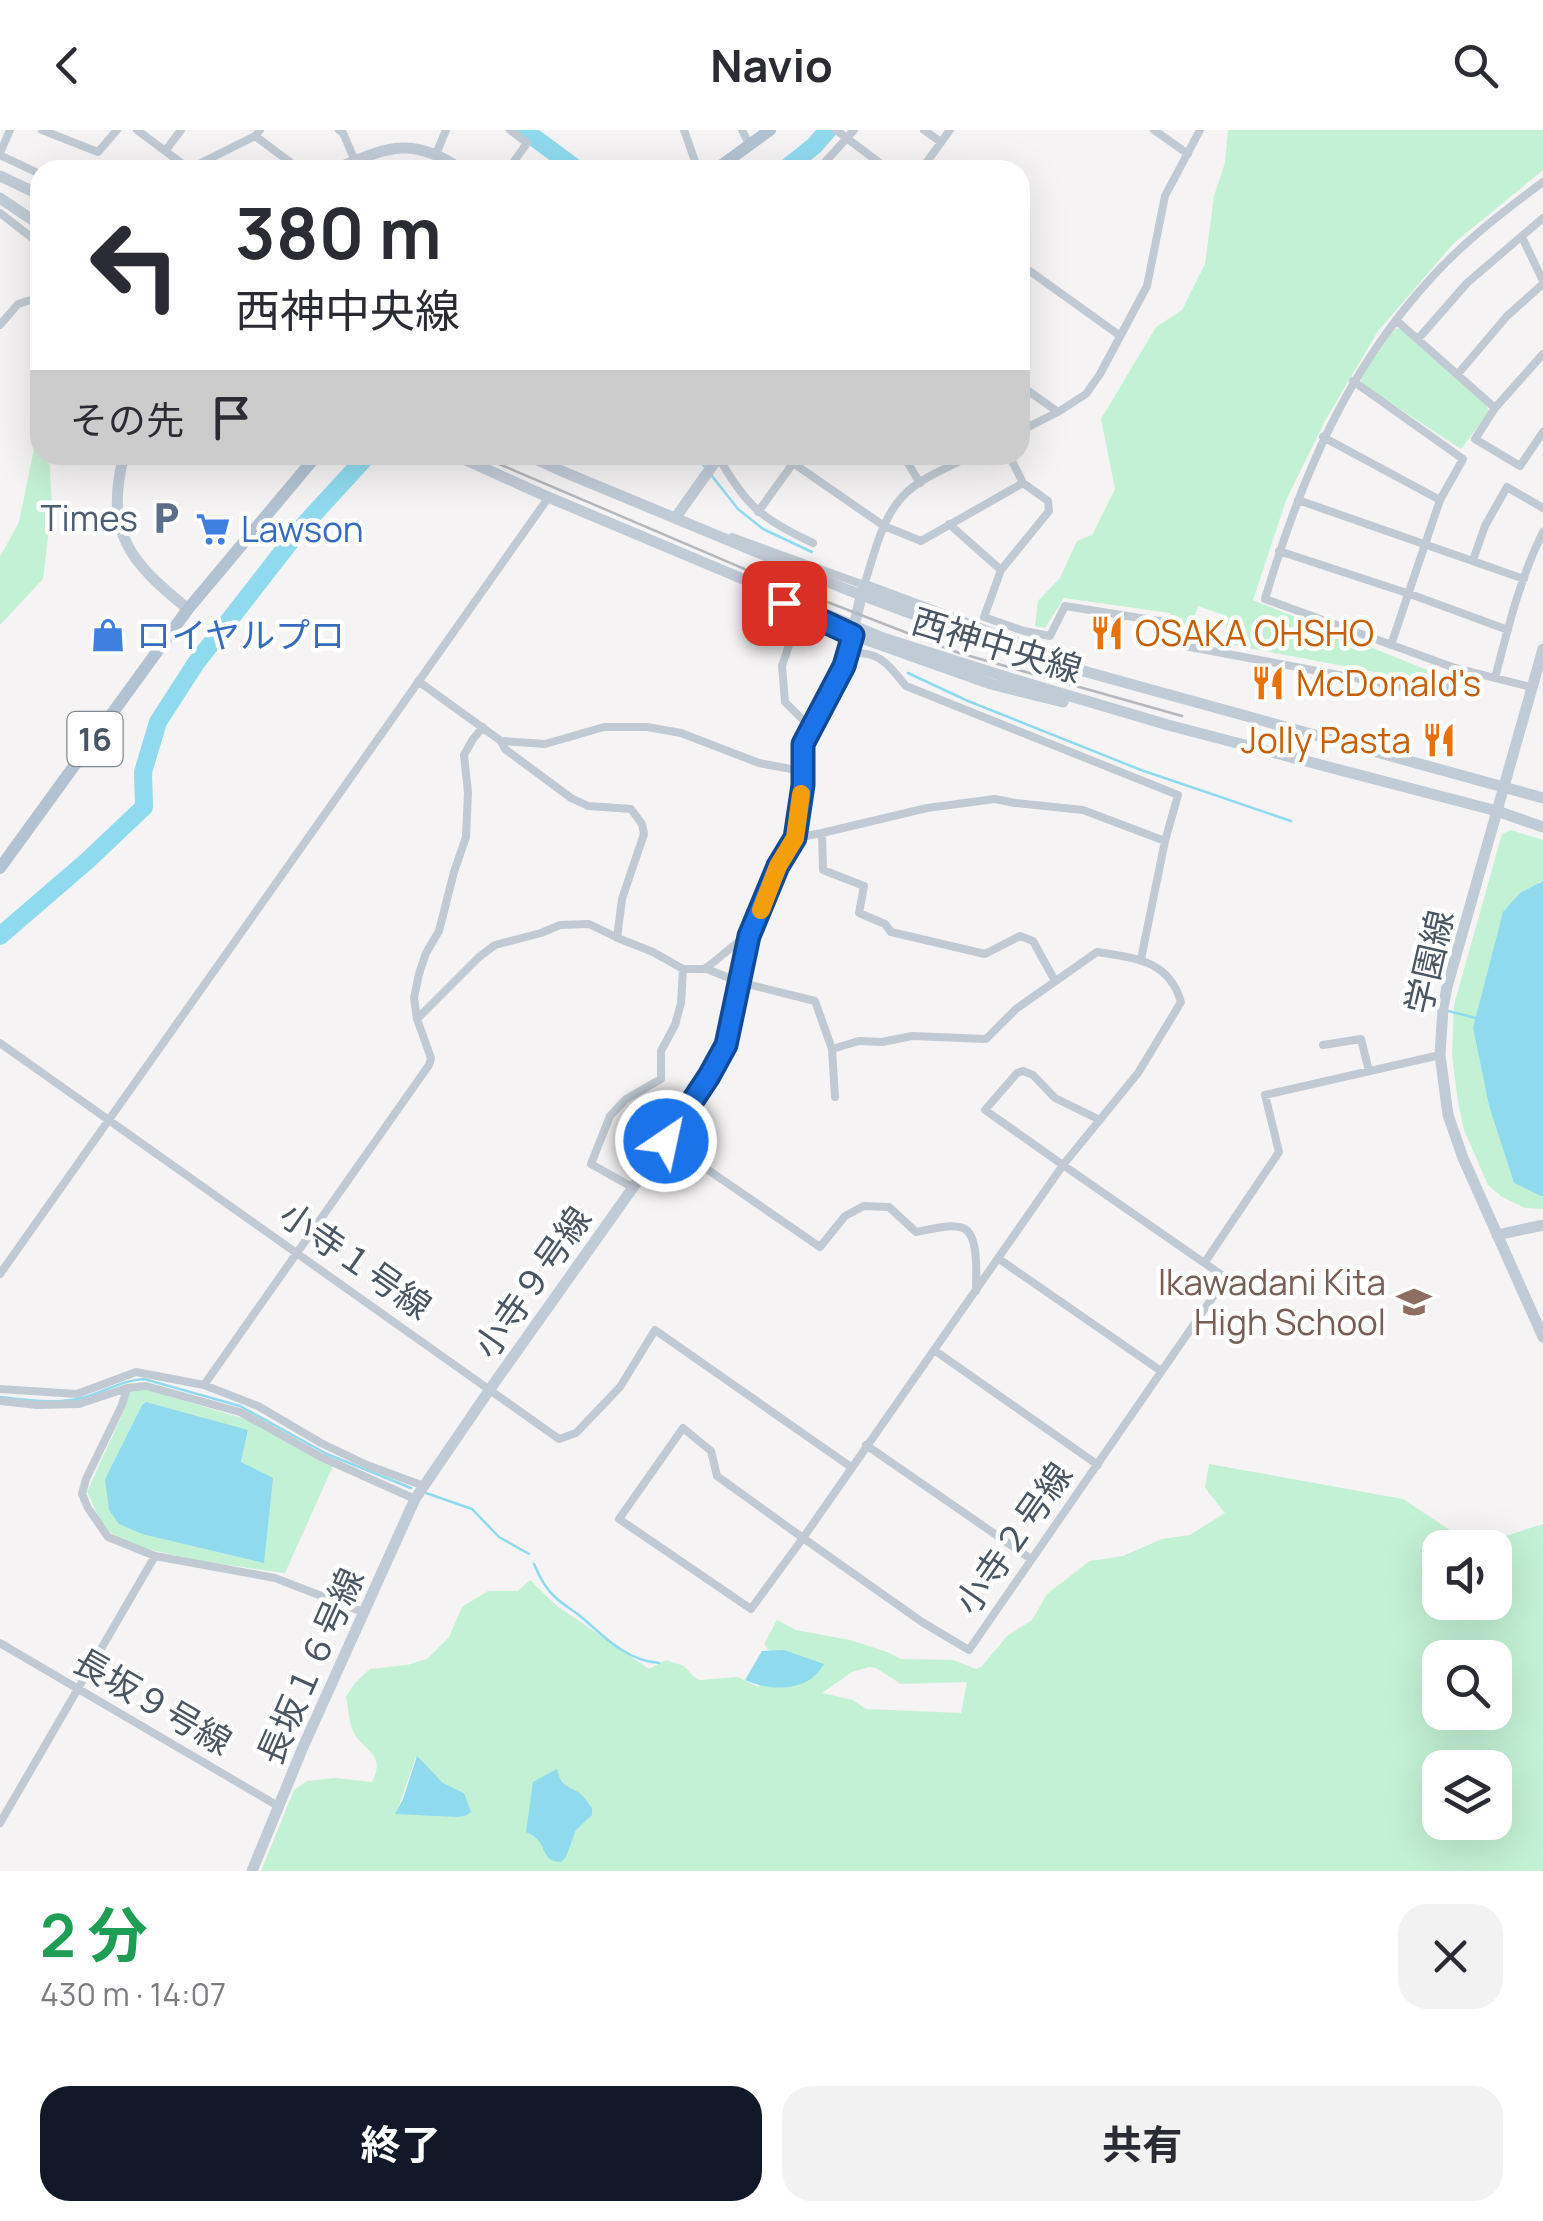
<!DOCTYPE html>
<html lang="ja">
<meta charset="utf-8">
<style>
body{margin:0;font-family:Manrope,"Noto Sans JP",sans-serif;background:#f2f2f3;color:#2b2b33;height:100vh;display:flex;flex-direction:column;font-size:38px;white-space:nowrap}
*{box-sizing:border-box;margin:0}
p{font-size:32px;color:#7c7c81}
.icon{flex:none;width:55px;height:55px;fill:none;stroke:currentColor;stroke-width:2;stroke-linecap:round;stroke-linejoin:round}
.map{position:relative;height:1741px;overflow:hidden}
.panel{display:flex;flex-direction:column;background:#fff;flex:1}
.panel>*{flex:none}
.guide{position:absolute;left:30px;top:30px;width:1000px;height:305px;border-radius:30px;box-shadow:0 10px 40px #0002;background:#fff;color:#2b2b33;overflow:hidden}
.fabs{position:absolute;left:1422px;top:1400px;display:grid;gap:20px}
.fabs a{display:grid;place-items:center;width:90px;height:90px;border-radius:20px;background:#fff;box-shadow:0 10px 40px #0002;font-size:50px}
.pin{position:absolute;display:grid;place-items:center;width:85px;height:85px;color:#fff;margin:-42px;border-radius:20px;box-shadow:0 5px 15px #0006}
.me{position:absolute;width:110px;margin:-55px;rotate:34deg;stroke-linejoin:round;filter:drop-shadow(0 0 8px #0008)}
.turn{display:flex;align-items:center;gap:35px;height:210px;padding:0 40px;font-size:45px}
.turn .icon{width:130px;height:130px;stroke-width:2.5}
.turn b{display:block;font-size:70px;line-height:85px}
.then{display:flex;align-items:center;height:95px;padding:0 40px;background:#0003;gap:20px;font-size:38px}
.round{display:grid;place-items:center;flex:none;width:105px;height:105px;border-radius:30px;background:#f2f2f3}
.headline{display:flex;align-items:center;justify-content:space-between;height:170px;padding:0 40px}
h1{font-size:60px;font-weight:700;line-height:75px;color:#1e9e55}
.primary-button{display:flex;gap:20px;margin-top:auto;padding:20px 40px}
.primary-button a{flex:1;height:115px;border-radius:30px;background:#111827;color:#fff;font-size:40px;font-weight:700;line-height:115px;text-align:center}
.primary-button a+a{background:#f2f2f3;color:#2b2b33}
header{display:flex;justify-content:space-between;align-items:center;height:130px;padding:0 40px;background:#fff;font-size:45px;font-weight:700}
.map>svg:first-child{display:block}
</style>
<header><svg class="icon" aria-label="back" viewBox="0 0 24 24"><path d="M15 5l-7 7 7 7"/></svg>Navio<svg class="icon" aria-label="search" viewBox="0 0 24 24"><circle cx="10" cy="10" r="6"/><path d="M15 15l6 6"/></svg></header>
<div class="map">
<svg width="1543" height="1741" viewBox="0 0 1543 1741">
<rect width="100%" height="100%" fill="#f5f3f3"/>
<path fill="#c3f1d5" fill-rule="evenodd" d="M1228,0h315v40l-89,73 -76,88 -52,88 -40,81 -33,100 189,76 -4,8 -210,-40 -4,-29 -26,-9 -12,34 -16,-27 -106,-15 -19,30 -10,-2 3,-25 22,-23 17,-37 15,-6 23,-46 -14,-70 55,-92 26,-17 23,-46 9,-68 11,-33z
M1401,198l85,77 3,7 -28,37 -99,-65 -1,-7 33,-48z
M40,290v35h9l3,50 -9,74 -43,46v-68l19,-35z
M1511,700l32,10v41l-4,1 -66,146 16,78 25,77 29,13v13l-18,-1 -23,-11 -14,-12 -24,-55 -6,-28 -6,-47 2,-50 48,-171z
M130,1259h16l99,30 88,47 -48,107c-38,-6 -159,-18 -180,-46 -8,-10 -12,-24 -18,-35l39,-86zM145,1272l103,29 -7,32 -136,16 37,-74z
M1209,1334l194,35 71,47 69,-22v347h-1282l33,-81 13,-9 28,-3 37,4c15,-30 -9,-30 -19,-51 -4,-9 -5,-24 -7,-34l9,-14 15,-14 37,-4 20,-6 22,-22 13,-30 26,-16h30l12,-11 27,26 92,63 17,-9 18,6 10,11 6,3 38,-3 20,10 27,-37 -15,2 -6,-8 13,-24 19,10 54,10 37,12 14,7 52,1 23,9 6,-3 25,-30 25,-16 15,-26 43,-33 33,-5 39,-17 28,-4 35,-22 -20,-25zM1440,1418h55v54h-55zM1440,1528h55v54h-55zM869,1537l7,1 25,16 66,-2 -6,31 -95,-4 -13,-9 -31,-7 30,-21zM416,1627l27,26 21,10 -68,21zM1440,1638h55v54h-55zM560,1652l5,5 11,43 -10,27 -20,-1 -4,-14 -5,-5z"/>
<path fill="#90daee" d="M1543,751v315h-2l-27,-13 -25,-77 -16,-78 30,-116 17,-19z
M146,1272l102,28 -7,32 32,16 -9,85 -122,-29 -23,-10 -10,-14 -4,-31 37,-74z
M784,1520l40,14c-15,28 -53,28 -79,16l17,-29z
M417,1626l26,27 21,10 7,19 -6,4 -8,1 -62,-3 8,-15z
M557,1639c4,15 6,15 19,22 7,3 11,11 16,17v7l-16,15 -10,27 -5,5c-24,-1 -10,-20 -35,-30l7,-50z"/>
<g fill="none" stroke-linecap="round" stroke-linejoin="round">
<path stroke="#90daee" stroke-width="2.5" d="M694,325l10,11
M712,346l26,33 25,20 49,23
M908,543l60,28 173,69 150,51
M1448,881l28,7
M0,1267c22,3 60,7 82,1 21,-5 39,-18 62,-19l96,27 87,48 84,34
M426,1363l46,16 27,28 30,17
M534,1434c5,12 12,25 21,33 9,9 22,15 31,24 21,19 43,40 73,42"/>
<path stroke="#90daee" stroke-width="18" d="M524,0l54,40
M784,40l30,-24 14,-16
M0,806l87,-75 57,-54 -1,-35 15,-50 38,-59 105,-135 67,-73"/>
<path stroke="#c1cad2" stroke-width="8" d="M42,0l56,22 19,-22
M137,0l51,38
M339,0l4,3 16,37
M684,0l14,40
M742,0l8,16
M836,0l53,40
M924,0l17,12
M1154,0l34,24
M255,6l39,29v5
M166,20l15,-20
M0,23l10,-23
M436,24l10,-24
M0,25l40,19
M187,40l68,-34 5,-6
M508,40l19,-27 -17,-13
M818,40l36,-40
M921,40l29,-40
M0,83l40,31
M1522,107l21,44
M1020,134l99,71
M1397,191l98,87
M0,195l18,-21 22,-7
M1418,209l49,-56 76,-65
M1543,224l-48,54 -20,31 45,27 23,-34
M1457,245l50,-59 36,-32
M1353,251l110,78 -23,41 -49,145
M1020,255l38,27
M1020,301l38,-19 28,-18 14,-20 47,-88 18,-90 35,-66
M1323,307l117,63
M903,325l17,28
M1009,325l14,28 25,18 1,10 -48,59 -17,47 40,14 26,5 15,-30 106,17 14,23 260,49 10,-27
M719,328c27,48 44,62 94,85
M793,333l91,63 37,15 102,-58
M1298,370l226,79
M758,382l41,-57
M949,394l52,46
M732,407l132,48c10,-29 17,-66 39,-89 18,-19 47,-29 69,-41
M1279,421l131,43 98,36
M1473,430l12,-34 22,-39 36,21
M763,463l90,42
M794,500l-12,36 3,36 25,25
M848,523c32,-2 39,10 58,33l272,109 -13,46 -24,118
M1495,548c13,-50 25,-100 48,-146
M418,551l83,60 44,3 59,-17h43l34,6 78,30 43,8 1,14 -8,53 27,-5 105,-25 68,-9 20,4 68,7 82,31
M1531,557l-76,-19 -190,-69c36,-121 81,-229 168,-323 33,-36 71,-65 110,-94
M501,611l4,8 66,49 17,8 43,3 11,15 2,10 -22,65 -5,39
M822,703l1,37 41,16 -5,27 26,11 6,8 94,22 35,-18 13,5 22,40
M704,839c15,-9 32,-29 45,-32
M417,889l62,-62 16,-12 46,-12 19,-8 29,-1 31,15 33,13 30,17h24l32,13 76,19 17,48 3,48
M0,913l559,396 17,-6 44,-46 35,-57 196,137
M1323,915l38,-6 8,32
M832,919l27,-8 23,1 30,-6 74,3 30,-30 81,-57c38,6 72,8 84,50l-43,71 -75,92 -78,-55 32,-37 6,-2 10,4 22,23 45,22
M666,1011l154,106 25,-31 19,-10 25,1 27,25c13,-2 36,-10 49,-3 14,8 11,47 11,62
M1063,1035l163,113 -257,372 -47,-28 -119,-84z
M632,1057l-41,-23 19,-48 16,-17 35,-20v-28l14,-26 6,-22 2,-34
M999,1129l162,112
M1205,1132l74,-110 -14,-57 175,-40
M0,1144l546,-773
M934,1220l164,115
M204,1255l225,-320 2,-7 -14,-39 -3,-21 5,-24 7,-21 13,-22 15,-59 12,-35 2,-45 -4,-37 9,-16 10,-12
M127,1258l-5,17 -36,74 -4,15 6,14 20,29 47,19 120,22 88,34
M0,1259l77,5 59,-22 68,13 54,21 63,37 46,22 57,21
M0,1271l37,4 42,-1 48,-16 19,-2 94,26 81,45 94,42
M683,1298l28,23 6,25 86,62 -52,71 -132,-90z
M866,1315l165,114
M0,1513l278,163
M0,1693l155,-267"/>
<path stroke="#c1cbd6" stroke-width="11" d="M333,40c53,-22 78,-36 129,0
M0,46l40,19
M0,68l40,27
M124,325c-20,78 6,107 64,154
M676,387l44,-62
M853,505l138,49 72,18
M1543,519l-96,338 -4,21 -3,47 8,60 15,43 80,179
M1018,523l525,145
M1006,547l162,48 329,86 46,16
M802,641l1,-27 41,-77 20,-82 184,69
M1497,1105l46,-10
M252,1741l51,-124 112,-248 75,-110 176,-248 43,-65 17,-31 23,-108 30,-71 16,-28"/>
<path stroke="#b3c2d1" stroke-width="12" d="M715,40l55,-40
M0,738l188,-259 129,-154"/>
<path stroke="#b5b8bd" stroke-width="2.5" d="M478,325l290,124 191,74 223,63"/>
<path stroke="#c1cbd6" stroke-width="11" d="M455,325l86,39 342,144 123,39
M527,325l37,17 284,118 170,63"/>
</g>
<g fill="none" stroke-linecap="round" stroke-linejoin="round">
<g stroke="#114b97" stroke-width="25">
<path id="route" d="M666,1011l43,-65 17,-31 23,-109 29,-70 17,-28 8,-53v-41l41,-78 9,-31 -69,-32"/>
</g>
<use href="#route" stroke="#1a73e8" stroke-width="18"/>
<path stroke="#f59e0b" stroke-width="18" d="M761,780l17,-44 17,-28 6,-44"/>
</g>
<defs>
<g id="parking-bare" transform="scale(2.7)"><path d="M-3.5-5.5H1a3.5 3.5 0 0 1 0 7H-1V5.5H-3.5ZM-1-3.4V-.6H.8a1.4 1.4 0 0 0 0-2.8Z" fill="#5c6f8a" stroke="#fff" stroke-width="2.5" paint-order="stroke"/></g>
<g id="supermarket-bare" transform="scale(2.7)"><path d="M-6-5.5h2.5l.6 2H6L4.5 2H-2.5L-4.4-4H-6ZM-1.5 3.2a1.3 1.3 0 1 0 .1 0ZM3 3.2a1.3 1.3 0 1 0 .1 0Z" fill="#3f7fe0" stroke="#fff" stroke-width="2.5" paint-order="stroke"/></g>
<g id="restaurant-bare" transform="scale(2.7)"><path d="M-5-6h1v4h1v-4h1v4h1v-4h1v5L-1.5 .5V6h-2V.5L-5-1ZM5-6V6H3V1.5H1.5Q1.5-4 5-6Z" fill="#e8710a" stroke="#fff" stroke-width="2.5" paint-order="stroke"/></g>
<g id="shop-bare" transform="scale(2.7)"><path d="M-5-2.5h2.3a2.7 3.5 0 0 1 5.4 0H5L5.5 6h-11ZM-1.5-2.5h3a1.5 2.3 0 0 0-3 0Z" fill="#3f7fe0" stroke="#fff" stroke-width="2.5" paint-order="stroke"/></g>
<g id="school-bare" transform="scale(2.7)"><path d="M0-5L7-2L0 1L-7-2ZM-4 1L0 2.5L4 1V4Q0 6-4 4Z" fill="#8d6e63" stroke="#fff" stroke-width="2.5" paint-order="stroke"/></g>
</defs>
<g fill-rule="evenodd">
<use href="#parking-bare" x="166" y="388"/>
<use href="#supermarket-bare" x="213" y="399"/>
<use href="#restaurant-bare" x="1107" y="503"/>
<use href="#shop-bare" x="108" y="505"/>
<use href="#restaurant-bare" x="1268" y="553"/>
<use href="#restaurant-bare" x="1439" y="610"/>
<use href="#school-bare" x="1414" y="1172"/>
</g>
<g text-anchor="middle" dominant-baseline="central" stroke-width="9" stroke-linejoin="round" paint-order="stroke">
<rect fill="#fff" stroke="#808990" stroke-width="2.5" x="67.5" y="582" width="55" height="54" rx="8"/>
<g font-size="32" font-weight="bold" fill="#4a5661">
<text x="95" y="609">16</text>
</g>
<g font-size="35" fill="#4e5e75" stroke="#fff" text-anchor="end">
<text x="138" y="388">Times</text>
</g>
<g font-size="35" fill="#366cbe" stroke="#fff" text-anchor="start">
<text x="241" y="399">Lawson</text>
<text x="136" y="505">ロイヤルプロ</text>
</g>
<g font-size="35" fill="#c56008" stroke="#fff" text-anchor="start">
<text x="1135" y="503">OSAKA OHSHO</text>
<text x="1296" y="553">McDonald's</text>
<text x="1411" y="610" text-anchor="end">Jolly Pasta</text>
</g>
<g font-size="35" fill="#4a5661" stroke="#fff">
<text transform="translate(997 515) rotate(17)">西神中央線</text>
<text transform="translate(1429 832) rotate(-77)">学園線</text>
<text transform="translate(356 1130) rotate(35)">小寺１号線</text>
<text transform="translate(532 1152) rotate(-55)">小寺９号線</text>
<text transform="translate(1013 1408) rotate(-55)">小寺２号線</text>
<text transform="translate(310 1536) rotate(-66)">長坂１６号線</text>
<text transform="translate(153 1571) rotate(30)">長坂９号線</text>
</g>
<g font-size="35" fill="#785e54" stroke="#fff" text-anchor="end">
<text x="1386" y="1152">Ikawadani Kita<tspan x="1386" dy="40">High School</tspan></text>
</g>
</g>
</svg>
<div class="fabs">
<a><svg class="icon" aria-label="sound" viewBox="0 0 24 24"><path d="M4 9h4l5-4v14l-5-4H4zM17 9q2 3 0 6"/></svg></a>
<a><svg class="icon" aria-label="search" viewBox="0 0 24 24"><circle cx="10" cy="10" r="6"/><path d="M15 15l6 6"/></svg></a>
<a><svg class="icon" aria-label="layers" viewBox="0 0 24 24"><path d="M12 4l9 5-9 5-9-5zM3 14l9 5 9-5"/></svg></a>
</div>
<div class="pin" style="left:784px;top:473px;background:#d93025"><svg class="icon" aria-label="arrive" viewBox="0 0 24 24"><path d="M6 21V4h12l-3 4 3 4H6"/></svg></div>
<svg class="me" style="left:666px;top:1011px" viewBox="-20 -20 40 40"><circle r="17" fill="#1a73e8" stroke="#fff" stroke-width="3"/><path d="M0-11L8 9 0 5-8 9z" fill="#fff"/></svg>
<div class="guide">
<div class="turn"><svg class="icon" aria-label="left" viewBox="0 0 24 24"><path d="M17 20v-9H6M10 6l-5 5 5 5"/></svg><div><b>380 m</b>西神中央線</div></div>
<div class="then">その先<svg class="icon" aria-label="arrive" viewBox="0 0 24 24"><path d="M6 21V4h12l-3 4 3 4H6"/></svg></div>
</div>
</div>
<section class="panel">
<div class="headline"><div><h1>2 分</h1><p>430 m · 14:07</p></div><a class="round"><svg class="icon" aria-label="close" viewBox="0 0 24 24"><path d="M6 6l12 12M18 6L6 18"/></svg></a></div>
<div class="primary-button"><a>終了</a><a>共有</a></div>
</section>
